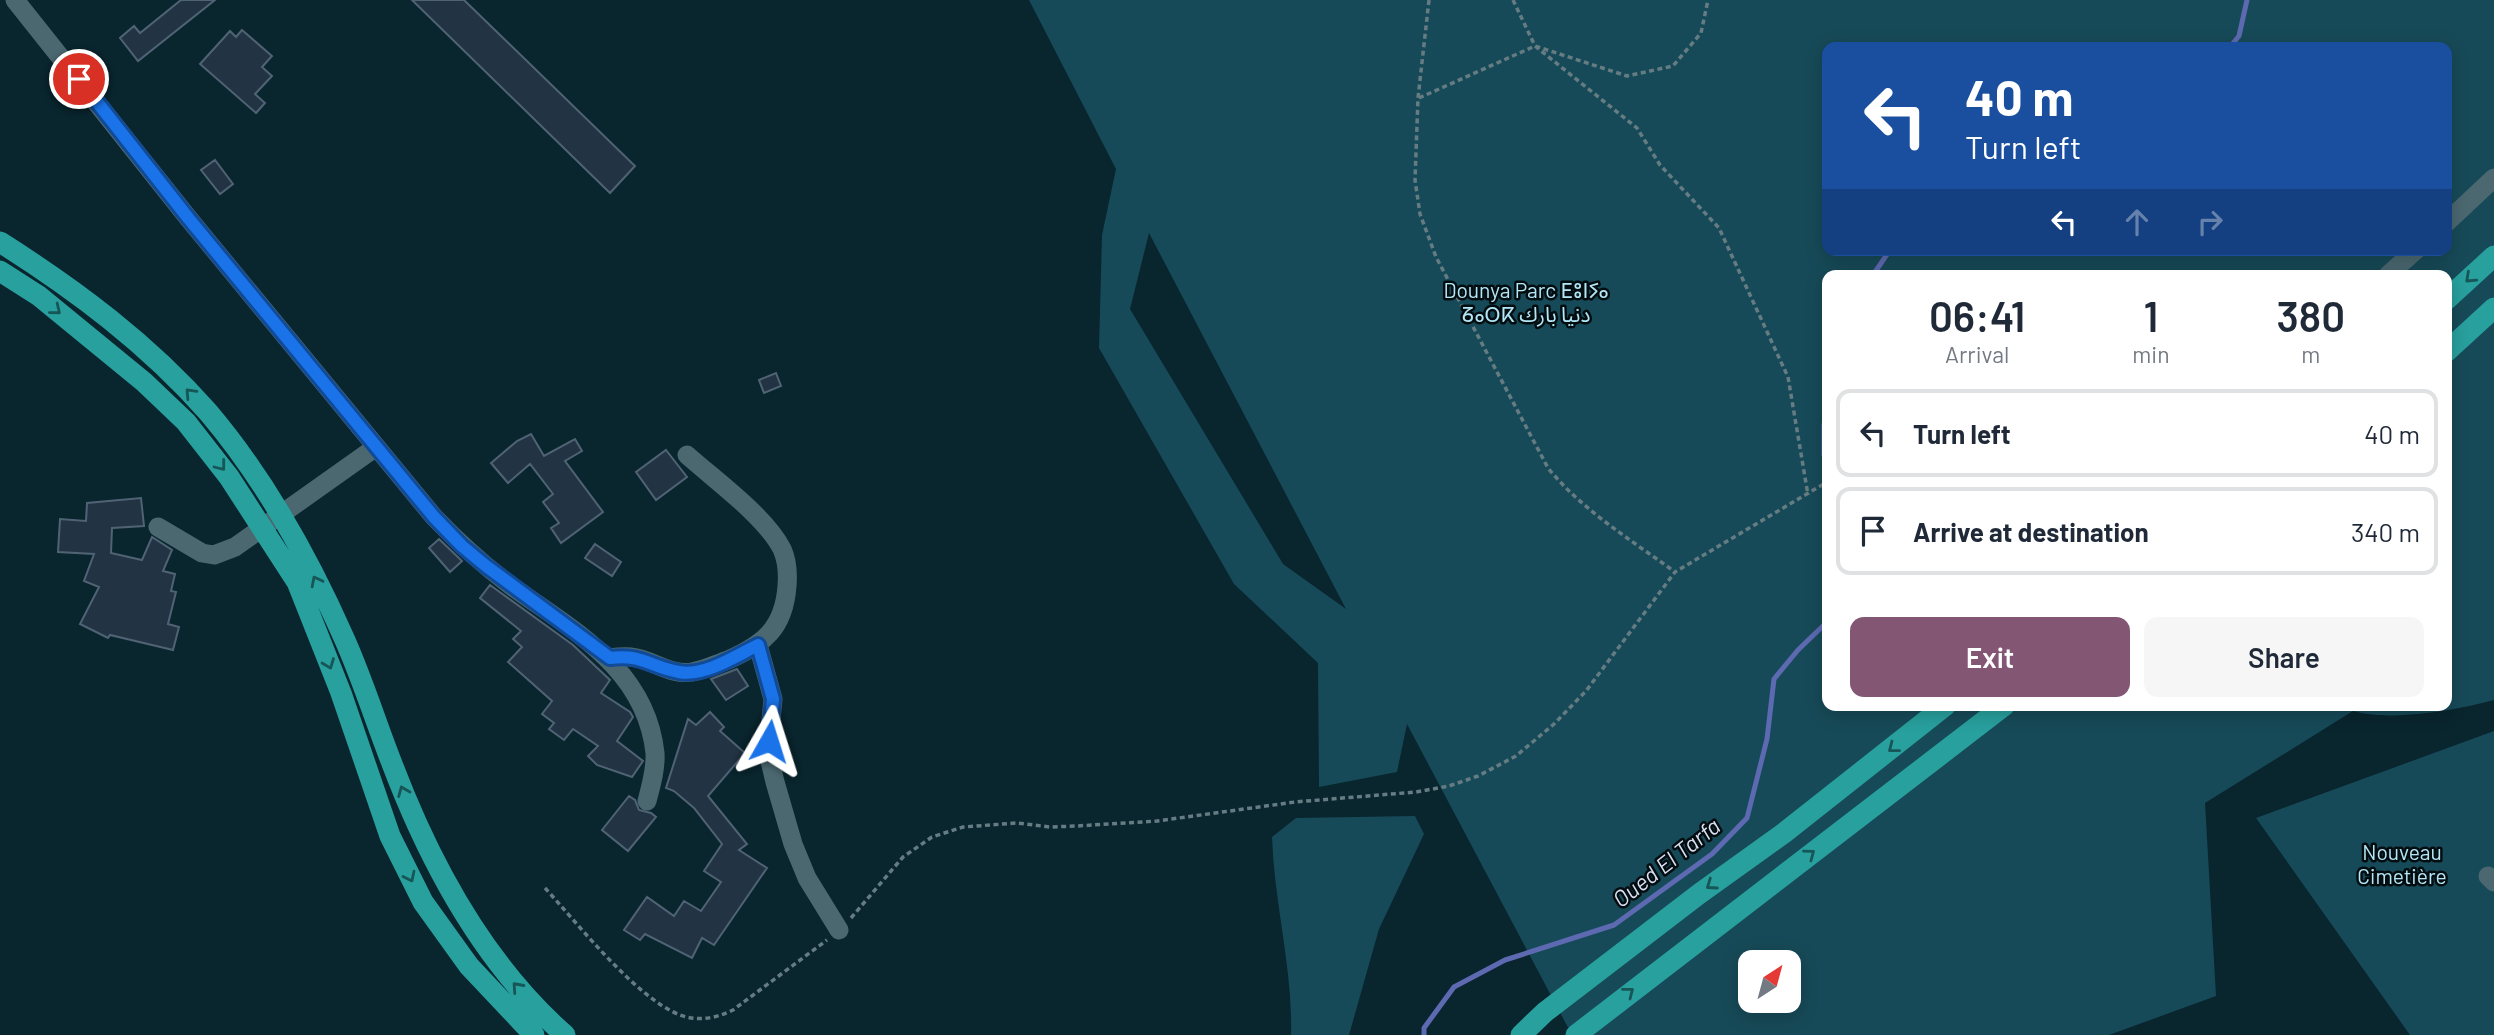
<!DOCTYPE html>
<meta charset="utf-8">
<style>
body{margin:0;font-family:Barlow,"Noto Sans Arabic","Noto Sans Tifinagh",sans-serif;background:#f6f6f7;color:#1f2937;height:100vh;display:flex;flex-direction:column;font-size:26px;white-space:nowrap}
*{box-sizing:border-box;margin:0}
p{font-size:23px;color:#747a83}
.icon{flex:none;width:38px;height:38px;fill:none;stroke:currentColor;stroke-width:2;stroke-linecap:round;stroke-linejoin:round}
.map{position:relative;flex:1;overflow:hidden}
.panel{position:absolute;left:1822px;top:270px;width:630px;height:441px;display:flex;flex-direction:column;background:#fff;border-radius:14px;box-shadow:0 4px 18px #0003}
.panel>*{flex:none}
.top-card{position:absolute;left:1822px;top:42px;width:630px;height:214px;border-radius:14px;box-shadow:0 4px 18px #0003;background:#1a4fa0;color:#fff;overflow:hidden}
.needle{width:46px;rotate:36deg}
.controls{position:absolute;left:1738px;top:950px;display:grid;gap:14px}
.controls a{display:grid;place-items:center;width:63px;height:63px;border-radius:14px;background:#fff;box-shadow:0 4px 18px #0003;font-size:35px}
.pin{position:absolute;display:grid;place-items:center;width:60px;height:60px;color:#fff;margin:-30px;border:4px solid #fff;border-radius:50%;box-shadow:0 2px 7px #0007}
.me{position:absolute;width:77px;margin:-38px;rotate:6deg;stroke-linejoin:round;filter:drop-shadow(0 0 5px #0008)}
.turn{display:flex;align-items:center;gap:24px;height:147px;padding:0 28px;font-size:32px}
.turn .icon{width:91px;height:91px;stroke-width:2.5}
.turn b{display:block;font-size:49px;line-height:60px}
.lanes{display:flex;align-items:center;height:66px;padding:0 28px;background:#0003;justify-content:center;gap:35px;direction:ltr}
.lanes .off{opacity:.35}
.eta{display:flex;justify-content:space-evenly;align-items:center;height:119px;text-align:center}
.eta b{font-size:42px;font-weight:600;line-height:49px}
.cta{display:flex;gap:14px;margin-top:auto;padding:14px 28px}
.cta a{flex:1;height:80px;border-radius:14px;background:#835673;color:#fff;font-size:28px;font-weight:600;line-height:80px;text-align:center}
.cta a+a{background:#f6f6f7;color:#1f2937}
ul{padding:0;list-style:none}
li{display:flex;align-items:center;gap:21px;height:88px;margin:0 14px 10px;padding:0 14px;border:4px solid #e0e1e3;border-radius:14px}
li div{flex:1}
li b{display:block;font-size:26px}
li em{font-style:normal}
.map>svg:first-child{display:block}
</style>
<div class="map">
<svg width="2494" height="1035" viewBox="0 0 2494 1035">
<rect width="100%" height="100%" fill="#09252e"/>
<path fill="#174a58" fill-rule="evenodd" d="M1029,0h1465v700c-37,10 -104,22 -141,11l-148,92 11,193 -107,39h-537l-165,-311 -10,48 -78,15 -1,-124 -84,-79 -135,-236 3,-113 14,-66zM1827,47h619v203h-619zM1149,233l197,376 -63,-45 -153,-255zM1827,275h619v430h-619zM1750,962h38v39h-38z
M2494,731v304h-84l-154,-217z
M1415,816l9,18 -45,95 -30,106h-58c2,-66 -17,-132 -19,-198l24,-19z"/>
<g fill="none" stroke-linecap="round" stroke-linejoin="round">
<path stroke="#5d6ab1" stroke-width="5" d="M2230,47l9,-11 8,-36
M1873,275l17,-25
M1824,455v-30l3,-16
M1424,1035v-7l30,-41 51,-27 109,-35 98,-71 35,-36 20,-79 7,-60 24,-29 29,-28"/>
</g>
<path fill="#223444" stroke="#506375" stroke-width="2" d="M181,0h34l-77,61 -18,-23 14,-12 6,7z
M412,0h52l171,166 -25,27z
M242,30l30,26 -10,11 10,9 -17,18 10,9 -9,10 -56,-49 30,-33 6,6z
M215,160l18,24 -13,10 -19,-24z
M776,373l5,13 -17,7 -5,-13z
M531,434l13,22 31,-17 7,12 -17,10 38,51 -42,31 -10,-15 8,-5 -16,-21 10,-8 -23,-30 -22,19 -17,-20 26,-22z
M666,450l21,27 -31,23 -20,-28z
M141,498l3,28 -32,2 -1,25 31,7 10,-23 20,13 -9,21 12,3 -4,17 5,1 -8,32 11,3 -6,23 -63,-15 -2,3 -28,-14 19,-37 -15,-6 10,-27 -36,-2 2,-33 26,2 1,-18z
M439,539l23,22 -12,11 -21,-24z
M595,544l26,18 -9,14 -27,-18z
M490,585l83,60 37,35 -9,13 29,19 3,5 -16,24 26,20 -11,16 -35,-12 -9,-9 10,-10 -25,-17 -9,11 -15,-11 5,-6 -12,-9 10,-13 -44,-39 14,-15 -9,-8 8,-8 -41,-33z
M737,669l11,17 -22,14 -15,-21z
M710,712l14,15 -4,4 25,22 -37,43 39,48 -8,6 28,18 -53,77 -12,-7 -10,20 -47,-24 -5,6 -16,-10 23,-33 27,19 10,-15 17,10 20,-29 -17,-11 18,-27 -28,-36 -20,-17 -8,-3 22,-69 8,6z
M629,796l6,4 4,10 12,3 5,4 -28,34 -26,-21z"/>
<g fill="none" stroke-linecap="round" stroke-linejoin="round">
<path stroke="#667c83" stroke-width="3.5" stroke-dasharray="5 3.5" stroke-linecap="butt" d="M1429,0l-11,98 -3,82 5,34 16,43 112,211c34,42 83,72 127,104
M1513,0l22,46 102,82 23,37 59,63 69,149 20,118
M1419,98l116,-52 92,30 46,-10 28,-33 7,-33
M545,888c34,37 91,110 135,127 19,7 36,3 53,-5l94,-70
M851,918l52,-61 29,-20 31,-10 54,-4 33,4 27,-1 80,-5 138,-19 121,-10 33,-6 29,-10 38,-20 38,-32 32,-33 89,-119 152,-90"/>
<path stroke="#4b6871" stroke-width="19" d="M15,0l174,219 245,298c24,25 48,47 76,68 62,45 136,83 145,168 1,16 -4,33 -8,48
M2446,223l48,-45
M2388,275l28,-25
M158,527l44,26 12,2 21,-8 141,-100
M758,645l15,54 -4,42 1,20 5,21 18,62 14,34 32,52
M609,658c7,-1 15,-2 22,-1 21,2 39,19 61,15 13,-2 24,-8 36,-12 36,-16 56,-32 59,-74 1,-12 0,-26 -5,-37 -17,-33 -67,-69 -95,-94
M2488,876l6,6"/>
<path stroke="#28a09e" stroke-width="21" d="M0,242c76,48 148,102 208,170 56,66 101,147 136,226 18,40 31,82 47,123 38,101 93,203 174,274
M0,271l39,25 105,86 42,40 43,55 68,105 44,111 49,143 33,66 46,64 65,69
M2446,300l48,-44
M2446,352l48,-44
M1521,1035l24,-23 154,-118 85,-61 162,-128
M1576,1035l429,-330"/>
</g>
<defs><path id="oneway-chevron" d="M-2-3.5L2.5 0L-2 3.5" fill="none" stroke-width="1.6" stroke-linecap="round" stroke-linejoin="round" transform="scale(1.75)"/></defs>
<g stroke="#165657">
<use href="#oneway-chevron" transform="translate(2470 278) rotate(137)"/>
<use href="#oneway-chevron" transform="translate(56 310) rotate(39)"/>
<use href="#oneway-chevron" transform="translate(190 393) rotate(-133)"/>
<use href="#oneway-chevron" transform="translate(221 466) rotate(52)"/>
<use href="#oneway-chevron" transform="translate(316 581) rotate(-117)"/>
<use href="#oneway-chevron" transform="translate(329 664) rotate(69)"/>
<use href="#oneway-chevron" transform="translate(1893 748) rotate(142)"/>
<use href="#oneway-chevron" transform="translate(403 791) rotate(-112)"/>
<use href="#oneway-chevron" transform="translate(1810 854) rotate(-37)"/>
<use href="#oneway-chevron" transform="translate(410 877) rotate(64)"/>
<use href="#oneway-chevron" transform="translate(1711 885) rotate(145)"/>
<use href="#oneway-chevron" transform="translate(517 987) rotate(-132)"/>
<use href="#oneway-chevron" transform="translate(1629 992) rotate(-38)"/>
</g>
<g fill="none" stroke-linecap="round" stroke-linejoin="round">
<g stroke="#114b97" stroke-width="18">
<path id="route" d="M79,79l110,140 245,298 28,29 24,20 124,92c33,-4 40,9 69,14 25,5 57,-16 79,-27l15,54 -4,42"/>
</g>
<use href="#route" stroke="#1a73e8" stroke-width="12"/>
</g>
<g text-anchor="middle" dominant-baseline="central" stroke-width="5" stroke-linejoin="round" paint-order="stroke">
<g font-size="21" fill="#b3e6f6" stroke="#030d10">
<text x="1526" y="289">Dounya Parc ⴹⵓⵏⵢⴰ<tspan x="1526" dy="24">ⵒⴰⵔⴽ دنيا بارك</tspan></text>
<text x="2402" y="851">Nouveau<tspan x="2402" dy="24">Cimetière</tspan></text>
</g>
<g font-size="23" font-style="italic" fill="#dadff4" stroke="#030d10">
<text transform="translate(1666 862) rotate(-38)">Oued El Tarfa</text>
</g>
</g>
</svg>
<div class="controls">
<a><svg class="needle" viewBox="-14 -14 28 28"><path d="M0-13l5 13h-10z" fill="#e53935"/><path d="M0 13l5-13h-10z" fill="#747a83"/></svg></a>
</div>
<div class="pin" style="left:79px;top:79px;background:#d93025"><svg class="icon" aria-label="arrive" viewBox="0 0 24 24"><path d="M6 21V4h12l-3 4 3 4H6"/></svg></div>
<svg class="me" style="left:769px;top:741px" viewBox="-20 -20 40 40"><path d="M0-17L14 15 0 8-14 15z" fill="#1a73e8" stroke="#fff" stroke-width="4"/></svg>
<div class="top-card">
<div class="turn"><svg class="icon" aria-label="left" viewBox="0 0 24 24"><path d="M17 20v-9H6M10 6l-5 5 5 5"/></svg><div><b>40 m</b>Turn left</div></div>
<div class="lanes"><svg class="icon" aria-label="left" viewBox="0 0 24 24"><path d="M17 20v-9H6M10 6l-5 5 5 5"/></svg><svg class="icon off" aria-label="ahead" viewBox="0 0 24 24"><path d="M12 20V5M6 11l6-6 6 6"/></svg><svg class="icon off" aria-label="right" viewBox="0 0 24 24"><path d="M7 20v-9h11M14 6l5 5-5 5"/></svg></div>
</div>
<section class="panel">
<div class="eta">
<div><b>06:41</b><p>Arrival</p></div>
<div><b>1</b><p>min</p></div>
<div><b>380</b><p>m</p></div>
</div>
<ul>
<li><svg class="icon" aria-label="left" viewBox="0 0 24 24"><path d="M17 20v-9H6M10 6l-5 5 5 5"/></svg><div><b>Turn left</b></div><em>40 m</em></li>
<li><svg class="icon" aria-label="arrive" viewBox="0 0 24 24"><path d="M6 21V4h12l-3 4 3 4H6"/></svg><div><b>Arrive at destination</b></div><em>340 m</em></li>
</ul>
<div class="cta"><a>Exit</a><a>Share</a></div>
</section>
</div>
